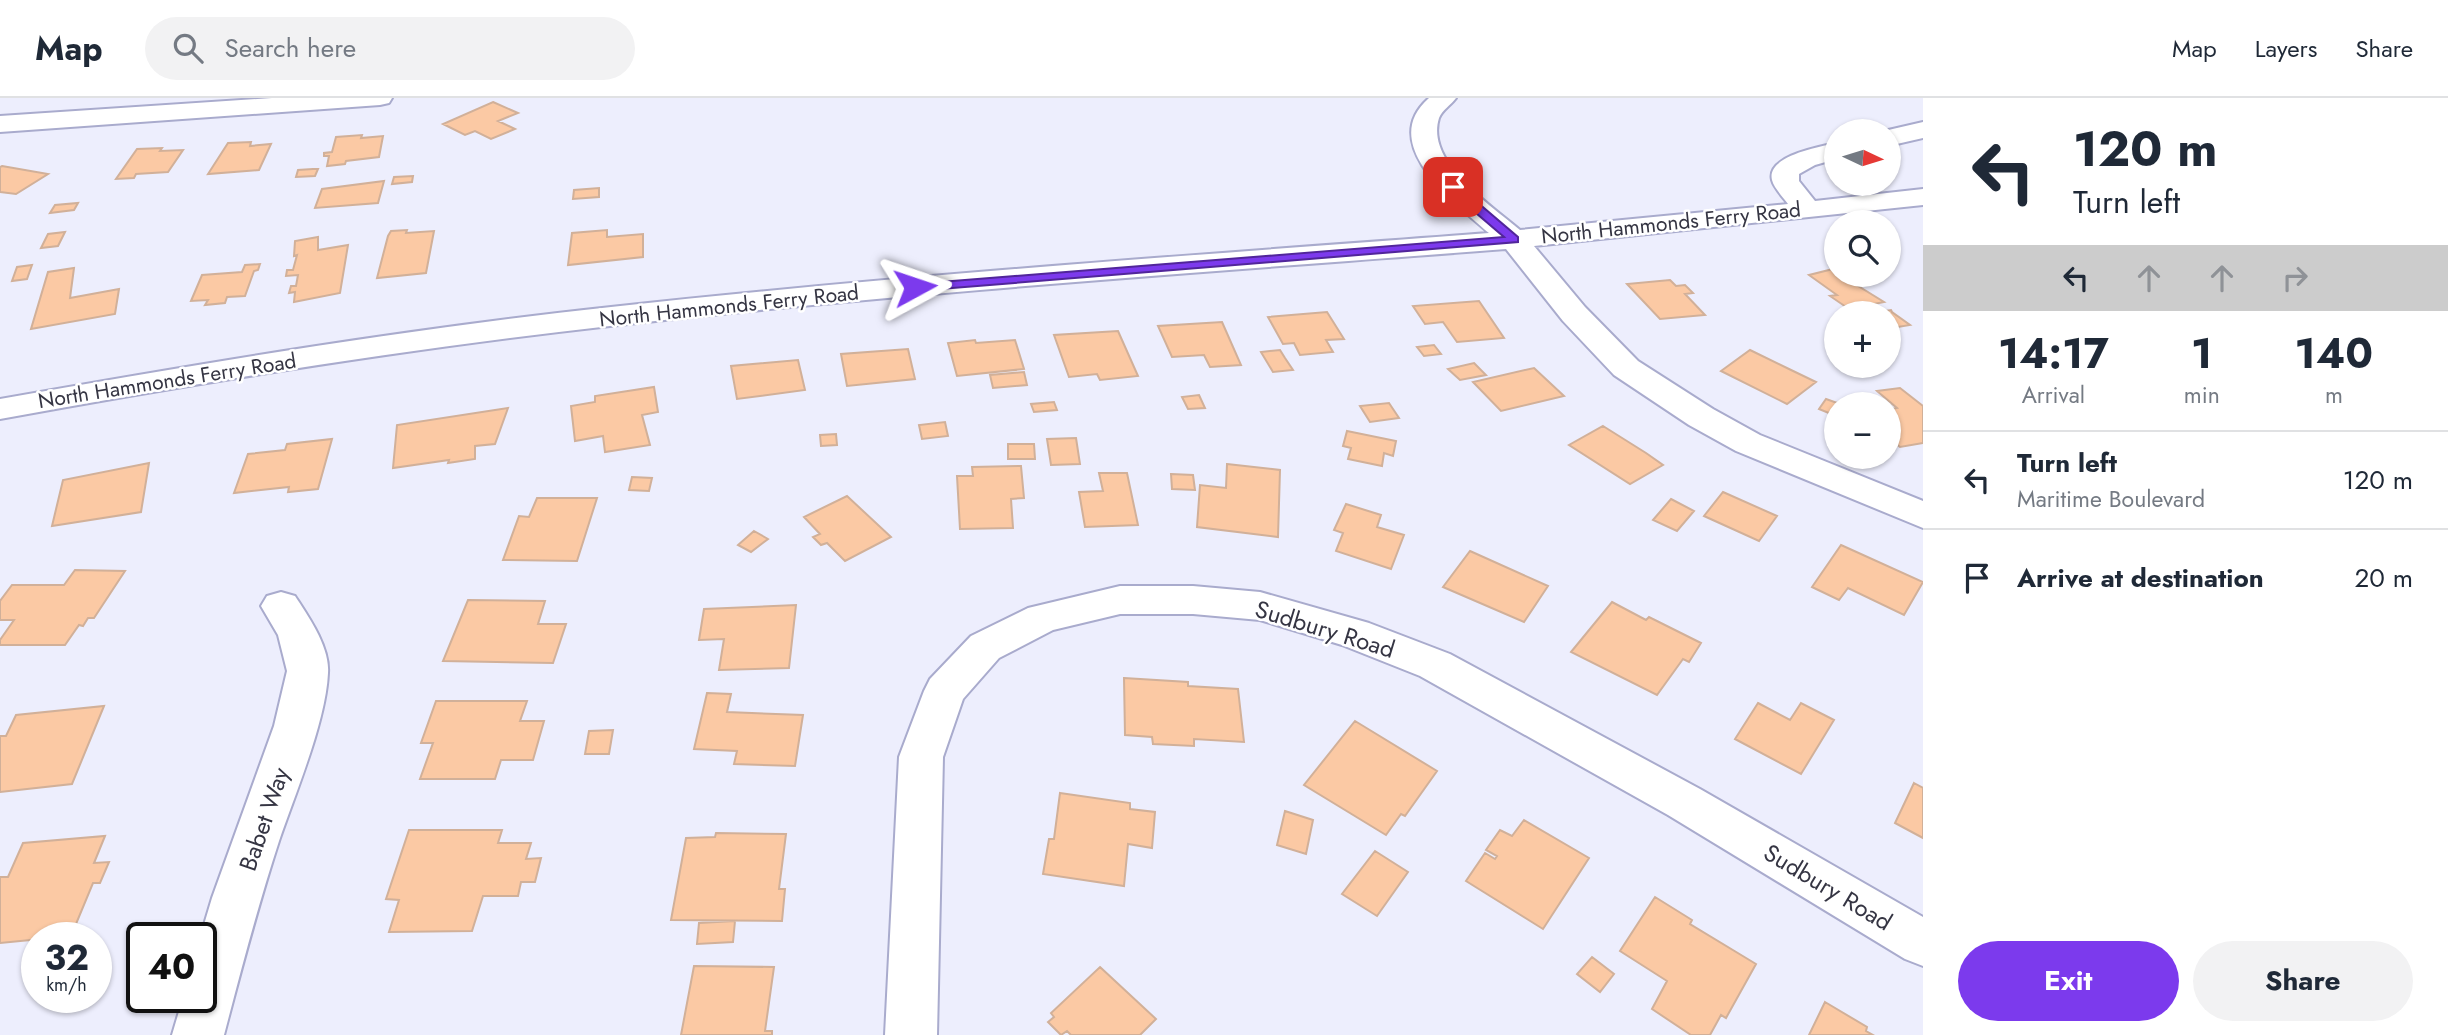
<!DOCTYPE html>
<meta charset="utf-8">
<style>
body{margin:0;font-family:Jost,sans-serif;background:#f2f2f3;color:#1f2937;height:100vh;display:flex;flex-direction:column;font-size:26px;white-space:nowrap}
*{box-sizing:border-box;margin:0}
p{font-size:23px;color:#747a83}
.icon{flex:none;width:38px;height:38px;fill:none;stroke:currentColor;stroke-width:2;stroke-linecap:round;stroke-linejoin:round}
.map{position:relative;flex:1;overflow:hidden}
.sheet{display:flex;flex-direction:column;background:#fff;width:525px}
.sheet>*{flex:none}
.banner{background:#fff;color:#1f2937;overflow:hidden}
.needle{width:46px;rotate:94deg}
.controls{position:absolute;left:1824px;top:21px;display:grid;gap:14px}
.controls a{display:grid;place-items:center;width:77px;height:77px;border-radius:50%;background:#fff;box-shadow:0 2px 5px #0004;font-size:35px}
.speed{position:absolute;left:21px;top:824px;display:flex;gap:14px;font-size:35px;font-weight:700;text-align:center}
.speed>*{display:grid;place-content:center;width:91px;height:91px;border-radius:50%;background:#fff;box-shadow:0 2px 5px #0004;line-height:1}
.speed small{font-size:18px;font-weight:400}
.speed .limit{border:4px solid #111;border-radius:10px;background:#fff;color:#111}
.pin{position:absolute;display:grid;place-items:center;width:60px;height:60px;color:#fff;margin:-30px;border-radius:14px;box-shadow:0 4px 10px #0006}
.me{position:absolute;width:77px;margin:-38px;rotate:85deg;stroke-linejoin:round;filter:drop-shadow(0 0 5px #0008)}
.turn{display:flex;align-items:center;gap:24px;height:147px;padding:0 35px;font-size:32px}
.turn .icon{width:91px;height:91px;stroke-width:2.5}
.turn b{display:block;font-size:49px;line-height:60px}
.lanes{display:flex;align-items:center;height:66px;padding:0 35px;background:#0003;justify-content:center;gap:35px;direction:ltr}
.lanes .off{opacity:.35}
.eta{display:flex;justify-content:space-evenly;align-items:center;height:119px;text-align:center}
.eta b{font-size:42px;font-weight:700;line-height:49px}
.primary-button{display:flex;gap:14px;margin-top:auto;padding:14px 35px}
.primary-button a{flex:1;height:80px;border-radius:42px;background:#7c3aed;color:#fff;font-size:28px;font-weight:700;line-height:80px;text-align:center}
.primary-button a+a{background:#f2f2f3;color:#1f2937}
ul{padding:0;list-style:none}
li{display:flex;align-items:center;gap:21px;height:98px;padding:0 35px;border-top:2px solid #e0e1e3}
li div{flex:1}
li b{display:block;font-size:26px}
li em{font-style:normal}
header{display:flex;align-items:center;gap:42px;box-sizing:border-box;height:98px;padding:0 35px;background:#fff;border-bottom:2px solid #e0e1e3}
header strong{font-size:33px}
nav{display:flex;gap:38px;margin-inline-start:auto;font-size:24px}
.search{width:490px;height:63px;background:#f2f2f3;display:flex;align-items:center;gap:18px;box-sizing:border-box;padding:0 24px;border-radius:38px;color:#747a83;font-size:26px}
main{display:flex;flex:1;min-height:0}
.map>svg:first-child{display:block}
</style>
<header>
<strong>Map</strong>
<div class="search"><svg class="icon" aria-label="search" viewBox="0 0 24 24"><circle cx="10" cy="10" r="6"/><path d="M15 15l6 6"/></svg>Search here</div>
<nav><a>Map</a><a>Layers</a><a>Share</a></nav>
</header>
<main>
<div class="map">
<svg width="1923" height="937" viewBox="0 0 1923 937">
<rect width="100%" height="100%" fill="#edeefd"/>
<path fill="#fbc9a4" stroke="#d1b099" stroke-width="2" d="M493,4l25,11 -20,8 17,8 -24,10 -16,-8 -10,4 -22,-11z
M362,37l-1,3 22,-2 -4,21 -33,4 -1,3 -18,2 2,-10h-5v-3l8,-1 4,-15z
M251,44l-1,4 21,-2 -12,26 -51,4 20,-31z
M162,50l-2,3 23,-1 -15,22 -32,2 -2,4 -18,1 21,-30z
M2,68l46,8 -32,20 -16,-2v-25z
M313,71h5l-3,7 -19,1 2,-7z
M413,78l-1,6 -20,2 2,-7z
M384,83l-6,22 -63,5 7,-19z
M599,90v9l-26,2 1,-9z
M78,105l-4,7 -24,3 5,-8z
M407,132l-1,3 28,-2 -8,42 -49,5 11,-42 3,-5z
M607,132v7l36,-3v23l-75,8 4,-32z
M65,134l-7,14 -17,2 7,-14z
M318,139v13l30,-5 -8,48 -46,9 1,-10 -6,1 2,-7h5l2,-11 -12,1 1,-6h6l4,-15 -3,1 1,-15z
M260,166l-2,6 -4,1 -9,25 -18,1 -2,6 -20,2 3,-5 -17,1 11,-26 40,-3 3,-7z
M32,167l-5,14 -15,2 5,-14z
M74,170l-4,30 49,-9 -4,25 -84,15 17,-57z
M1833,171l3,6h9l-3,1 42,26 -35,7 -19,-13 7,-1 -28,-20z
M1670,182l6,6 9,-1 8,8 -8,1 20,21 -45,4 -33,-35z
M1479,203l25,37 -47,4 -14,-20 -18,2 -12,-18z
M1891,212l1,2 18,13 -12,2 -10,-7v-7l-10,-1z
M1327,214l17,27 -18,1 7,12 -33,3 -6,-12 -11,1 -15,-27z
M1222,224l19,43 -31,2 -6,-12 -32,2 -14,-31z
M1118,233l20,45 -38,4 -3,-6 -28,3 -15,-42z
M975,242l1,3 39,-3 9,29 -67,7 -9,-33z
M1434,247l7,9 -17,2 -7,-9z
M908,251l7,30 -68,7 -6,-32z
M1280,252l5,8 8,12 -20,2 -12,-20z
M1750,252l39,19 27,13 -29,22 -66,-33z
M798,262l7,30 -68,9 -6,-33z
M1474,265l12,12 -26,5 -12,-11z
M1534,270l30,28 -63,15 -28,-29z
M1024,274l3,13 -34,3 -3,-13z
M654,289l4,25 -16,3 8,30 -45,7 -2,-16 -28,5 -4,-35 24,-4v-6z
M1900,290l23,18v37l-23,4 -12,-10v-27l9,-2 -20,-17z
M1199,297l6,13 -17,1 -6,-12z
M1826,301l14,5h-4v12l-17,-7z
M1054,304l3,8 -23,2 -3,-8z
M1389,305l10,15 -29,4 -10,-16z
M508,310l-13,36 -20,2v13l-27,4 1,-3 -56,8 4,-43z
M945,324l3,14 -26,3 -3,-14z
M1603,328l43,27 17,12 -33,19 -61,-39z
M1347,333l49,10 -3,15 -9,-3 -2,13 -34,-7 3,-11 -8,-2z
M836,336l1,11 -16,1 -1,-11z
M1076,340l4,26 -29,1 -4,-26z
M332,341l-14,50 -30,3 1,-5 -55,6 14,-39 37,-4 2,-6z
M1008,346h26l1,15h-27z
M149,365l-8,49 -89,14 11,-46z
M1227,366l53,6 -2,67 -81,-10 3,-42 26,3z
M1021,368l3,32 -13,1 2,29 -53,1 -3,-53h16l-1,-9z
M1099,375h28l11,52 -53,2 -6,-35 24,-1z
M1171,376l22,1 2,15 -23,-1z
M632,379l20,1 -3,13 -20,-1z
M1723,394l54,24 -18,25 -55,-25z
M847,398l44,41 -46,24 -18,-18 -6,2 -8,-8 7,-3 -16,-17z
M537,400h60l-20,63 -74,-1 16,-44 10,1z
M1671,401l23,12 -17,20 -24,-11z
M1346,406l35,11 -4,12 27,8 -13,34 -55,-18 7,-18 -9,-3z
M754,433l14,8 -17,13 -13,-7z
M1841,447l82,37 -19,33 -56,-27 -9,12 -27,-13z
M1470,453l78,35 -24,36 -81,-35z
M75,472l50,1 -31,47h-6l-5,8 -4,-1 -14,20h-65v-5l14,-20h-14v-19l12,-16h52z
M468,502l77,1 -7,23h28l-13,39 -110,-2z
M1612,504l34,18 3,-3 52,26 -12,19 -6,-3 -26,36 -86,-43z
M796,507l-7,63 -70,2 5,-31 -25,1 5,-31z
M1124,580l64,4v4l50,3 6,53 -50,-3v7l-41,-2 -1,-7 -27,-2z
M707,595l24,1 -4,18 76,3 -8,51 -61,-2 3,-13 -43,-2z
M436,603h91l-7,20h24l-11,39h-32l-6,19h-75l13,-36h-12z
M1758,605l32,17 11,-17 33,17 -33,54 -66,-35z
M104,608l-32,78 -72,8v-56h6l10,-21z
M1355,623l82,50 -32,45 -4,-2 -15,21 -82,-50z
M613,632l-4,24h-24l4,-23z
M1914,685l9,5v50l-28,-15z
M1060,695l70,10v6l25,3 -3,36 -24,-4 -4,42 -81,-12 6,-35h5z
M1285,713l28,9 -7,34 -29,-9z
M1524,722l65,38 -46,71 -77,-48 19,-28 10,6 2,-3 -11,-6 14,-20 12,6z
M409,732h93l-4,13h33l-5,16 15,-1 -6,24h-14l-3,14h-35l-11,35 -83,1 10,-32 -13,-1z
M716,735l70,1 -7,55h6l-3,32 -111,-1 15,-82 29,-1z
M105,738l-11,27 15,-1 -9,21h-7l-22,53 -71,7v-66h8l15,-34z
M1375,753l33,21 -31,44 -35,-22z
M1655,799l37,23 -2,4 66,40 -30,54 -5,-3 -11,20h-19l-39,-26 15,-28 -47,-30z
M735,823l-2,21 -36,2 2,-21z
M1592,859l22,17 -14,18 -23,-18z
M694,868l80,1 -9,64h7v4h-91z
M1100,869l56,52 -16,16h-69l-4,-4 -6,4 -13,-13 6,-5 -3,-4z
M1825,904l42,25 -1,4 7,4h-64z"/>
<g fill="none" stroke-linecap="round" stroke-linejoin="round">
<g stroke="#a9abcd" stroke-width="4">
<path id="minor" d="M272,0h120l-3,5 -9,2 -380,27v-16z
M1429,0h27c-5,7 -14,12 -17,20 -14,45 52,87 81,112l268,-26c-5,-7 -14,-16 -16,-24 -6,-24 47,-33 64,-37v16l-21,6 -16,9v7l16,20 108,-12v16l-389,41 51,61 53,54 75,48 47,26 163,66v27l-187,-77 -47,-26 -75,-50 -51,-54 -57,-72c-299,23 -598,43 -896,77 -205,23 -408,56 -610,93v-20c203,-36 406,-70 611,-92 292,-32 585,-52 878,-74 -34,-30 -113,-89 -60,-135z
M1923,24v16l-35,8v-15h-4z
M1120,488h73l67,6 109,31 81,31 250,135 223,128v49l-18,-7 -237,-144 -248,-139 -78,-31 -82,-25 -67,-6h-73l-67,16 -54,28 -36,41 -20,58 -6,278h-52l14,-278 25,-66 6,-12 41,-43 57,-28z
M281,494l14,4c13,20 35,51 33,77 -2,48 -33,121 -49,168 -21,64 -38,129 -55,194h-52l11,-37h18l-1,-60 12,-40 62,-172 13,-55 -9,-36 -17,-29 6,-10z"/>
</g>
<use href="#minor" fill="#fff" fill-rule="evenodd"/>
</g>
<path fill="#7c3aed" stroke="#51269a" stroke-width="2" d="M1449,87h8l61,52v5l-603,49 -7,-4 7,-3 589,-47 -55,-47z"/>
<g text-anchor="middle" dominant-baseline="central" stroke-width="5" stroke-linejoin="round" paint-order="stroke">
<g font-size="21" fill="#353543" stroke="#fff">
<text transform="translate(1671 125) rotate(-6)">North Hammonds Ferry Road</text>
<text transform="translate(729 208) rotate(-6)">North Hammonds Ferry Road</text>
<text transform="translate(167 283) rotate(-9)">North Hammonds Ferry Road</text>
</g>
<g font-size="24" fill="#353543" stroke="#fff">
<text transform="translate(1325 531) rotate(17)">Sudbury Road</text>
<text transform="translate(264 721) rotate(-71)">Babet Way</text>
<text transform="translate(1828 789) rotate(31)">Sudbury Road</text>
</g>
</g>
</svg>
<div class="controls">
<a><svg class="needle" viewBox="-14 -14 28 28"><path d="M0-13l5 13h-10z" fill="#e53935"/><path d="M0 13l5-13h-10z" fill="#747a83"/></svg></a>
<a><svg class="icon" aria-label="search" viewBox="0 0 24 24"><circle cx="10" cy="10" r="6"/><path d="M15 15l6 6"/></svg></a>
<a>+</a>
<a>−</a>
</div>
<div class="speed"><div>32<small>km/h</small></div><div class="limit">40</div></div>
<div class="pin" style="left:1453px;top:89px;background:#d93025"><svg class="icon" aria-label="arrive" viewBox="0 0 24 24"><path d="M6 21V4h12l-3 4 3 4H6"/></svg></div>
<svg class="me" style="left:915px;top:189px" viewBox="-20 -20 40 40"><path d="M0-17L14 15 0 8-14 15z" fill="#7c3aed" stroke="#fff" stroke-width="4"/></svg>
</div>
<section class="sheet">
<div class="banner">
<div class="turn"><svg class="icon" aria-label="left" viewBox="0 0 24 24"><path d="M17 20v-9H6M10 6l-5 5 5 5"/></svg><div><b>120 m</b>Turn left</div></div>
<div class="lanes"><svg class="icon" aria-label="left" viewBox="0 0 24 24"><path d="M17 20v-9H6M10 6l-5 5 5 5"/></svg><svg class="icon off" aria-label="ahead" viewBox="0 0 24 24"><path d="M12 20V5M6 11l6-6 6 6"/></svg><svg class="icon off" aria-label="ahead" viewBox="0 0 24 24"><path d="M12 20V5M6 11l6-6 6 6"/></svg><svg class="icon off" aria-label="right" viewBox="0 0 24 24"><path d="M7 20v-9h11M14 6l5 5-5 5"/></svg></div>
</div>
<div class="eta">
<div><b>14:17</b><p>Arrival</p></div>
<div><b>1</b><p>min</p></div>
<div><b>140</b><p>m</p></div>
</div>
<ul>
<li><svg class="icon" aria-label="left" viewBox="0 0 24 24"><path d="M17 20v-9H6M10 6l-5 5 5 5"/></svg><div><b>Turn left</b><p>Maritime Boulevard</p></div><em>120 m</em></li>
<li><svg class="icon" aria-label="arrive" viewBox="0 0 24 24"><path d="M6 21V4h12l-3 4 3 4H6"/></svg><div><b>Arrive at destination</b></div><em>20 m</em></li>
</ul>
<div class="primary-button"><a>Exit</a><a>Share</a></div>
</section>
</main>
